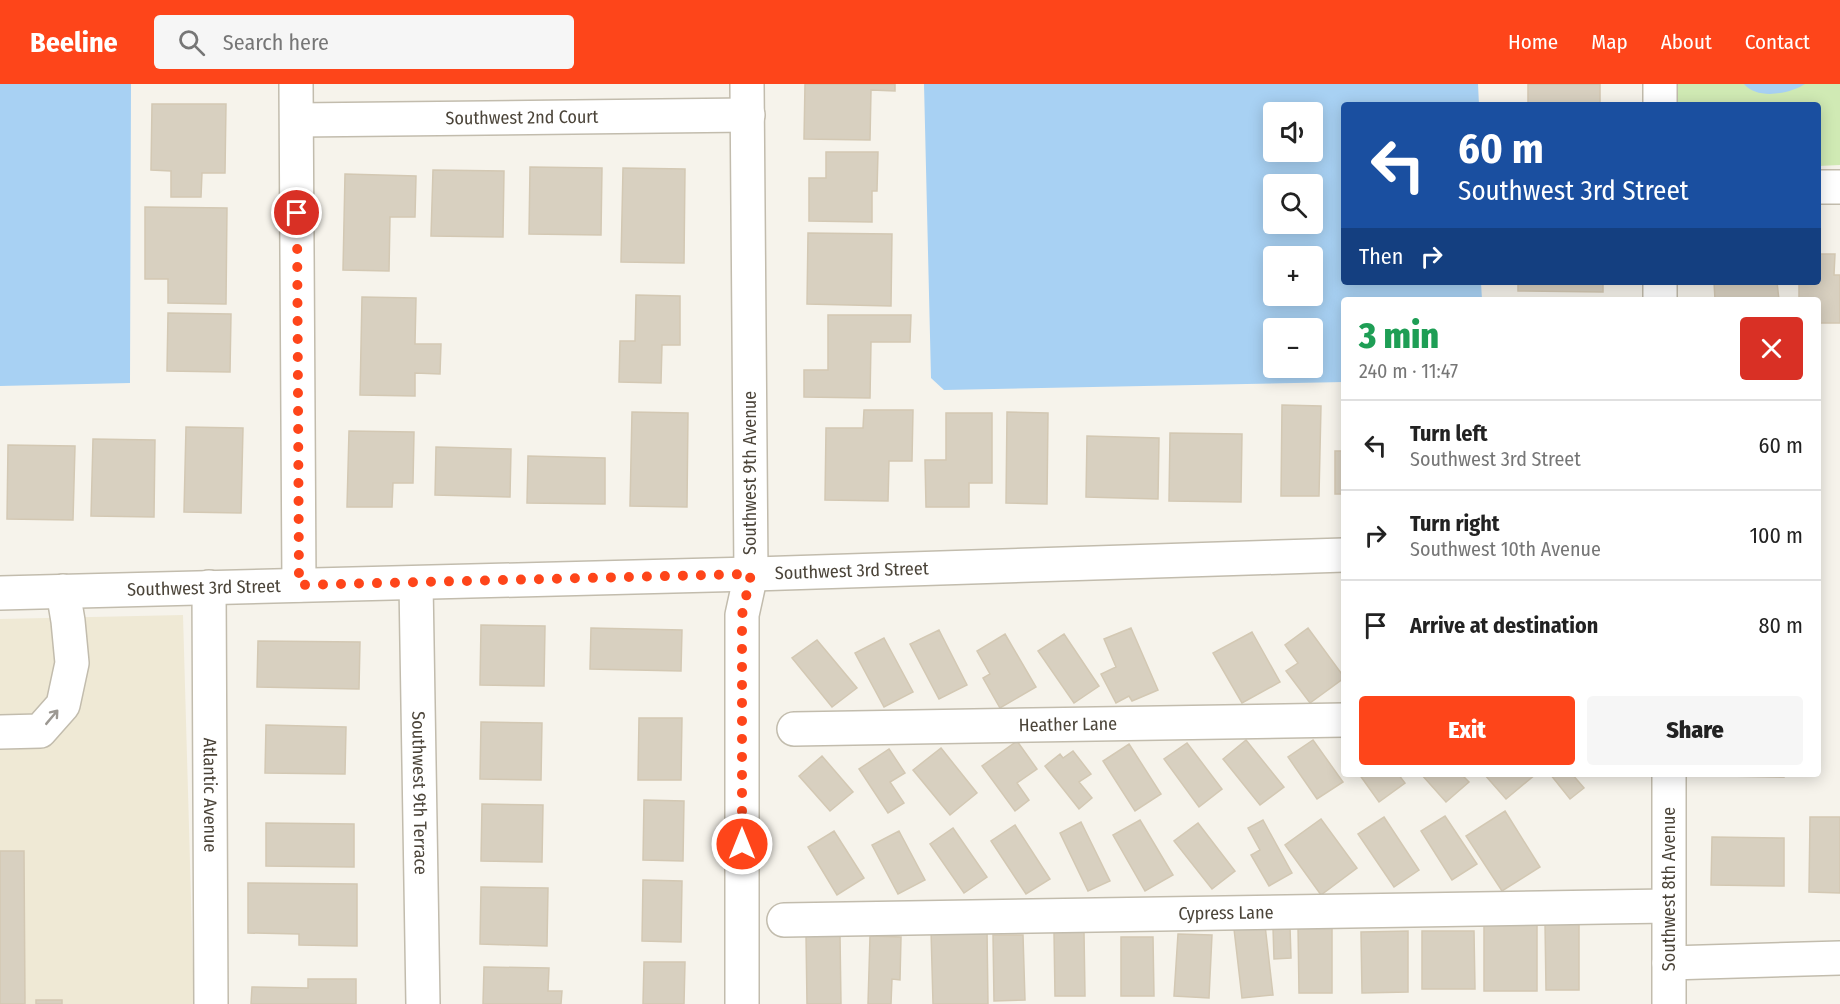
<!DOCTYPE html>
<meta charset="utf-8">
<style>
body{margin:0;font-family:"Fira Sans Condensed",sans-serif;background:#f6f6f6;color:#222;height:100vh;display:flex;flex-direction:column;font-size:22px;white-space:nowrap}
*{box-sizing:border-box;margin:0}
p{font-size:20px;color:#767676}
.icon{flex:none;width:33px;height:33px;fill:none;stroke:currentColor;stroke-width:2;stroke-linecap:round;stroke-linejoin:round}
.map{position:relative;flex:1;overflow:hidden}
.sheet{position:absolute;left:1341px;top:213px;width:480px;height:480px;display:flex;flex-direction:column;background:#fff;border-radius:6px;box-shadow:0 3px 15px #0003}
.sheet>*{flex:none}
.hud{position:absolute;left:1341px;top:18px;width:480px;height:183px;border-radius:6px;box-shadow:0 3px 15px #0003;background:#1a4fa0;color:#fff;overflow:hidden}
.fabs{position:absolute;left:1263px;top:18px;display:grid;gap:12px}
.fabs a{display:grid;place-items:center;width:60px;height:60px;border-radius:6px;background:#fff;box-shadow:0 3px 15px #0003;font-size:30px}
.pin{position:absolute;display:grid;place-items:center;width:51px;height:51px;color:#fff;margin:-26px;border:3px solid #fff;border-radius:50%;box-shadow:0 2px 6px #0007}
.me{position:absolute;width:66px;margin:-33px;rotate:0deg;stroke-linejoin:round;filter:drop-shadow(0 0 4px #0008)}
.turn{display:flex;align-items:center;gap:21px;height:126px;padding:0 18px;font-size:27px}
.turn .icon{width:78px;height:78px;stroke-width:2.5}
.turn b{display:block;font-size:42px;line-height:51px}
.then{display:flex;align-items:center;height:57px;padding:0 18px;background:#0003;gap:12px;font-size:22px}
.round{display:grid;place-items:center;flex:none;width:63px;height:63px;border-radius:6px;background:#f6f6f6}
.head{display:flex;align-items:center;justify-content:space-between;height:102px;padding:0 18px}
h1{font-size:36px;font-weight:800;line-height:45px;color:#1e9e55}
.cta{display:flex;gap:12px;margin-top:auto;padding:12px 18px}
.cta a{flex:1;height:69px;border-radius:6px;background:#fe451a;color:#fff;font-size:24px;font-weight:800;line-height:69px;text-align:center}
.cta a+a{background:#f6f6f6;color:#222}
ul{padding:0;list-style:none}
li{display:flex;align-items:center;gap:18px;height:90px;padding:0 18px;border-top:2px solid #e0e0e0}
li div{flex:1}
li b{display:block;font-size:22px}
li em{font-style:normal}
header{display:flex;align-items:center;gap:36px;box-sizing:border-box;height:84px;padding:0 30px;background:#fe451a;color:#fff}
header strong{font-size:28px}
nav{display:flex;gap:33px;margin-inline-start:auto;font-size:21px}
.search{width:420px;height:54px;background:#f6f6f6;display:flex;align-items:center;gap:15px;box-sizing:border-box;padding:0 21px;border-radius:6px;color:#767676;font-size:22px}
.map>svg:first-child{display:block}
</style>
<header>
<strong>Beeline</strong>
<div class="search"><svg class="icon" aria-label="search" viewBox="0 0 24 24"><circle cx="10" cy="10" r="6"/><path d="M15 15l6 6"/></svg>Search here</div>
<nav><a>Home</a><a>Map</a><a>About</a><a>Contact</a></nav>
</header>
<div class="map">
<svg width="1840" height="920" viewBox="0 0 1840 920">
<rect width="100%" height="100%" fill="#f6f3eb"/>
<path fill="#efe9d5" d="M183,531l11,389h-194v-385z"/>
<path fill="#d0eab4" d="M1678,0h162v81l-22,1v-61h-140z"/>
<path fill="#a8d1f3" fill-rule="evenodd" d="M0,0h131l-1,299 -130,3z
M924,0h554l1,21h-135v177h137l1,18h-138v82l-400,8 -13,-12zM1274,28h38v40h-38zM1274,100h38v40h-38zM1274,172h38v40h-38zM1274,244h38v40h-38z
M1744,0h61c-15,10 -48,16 -61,0z"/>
<path fill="#d8d0c0" stroke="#d3c8b3" stroke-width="1.5" d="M805,0h90v7l-24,-1 -1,50 -66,-1z
M1528,0h72v21h-72z
M152,20h74l-1,69h-23l-1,24h-30v-26l-20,-1z
M826,68h52l-1,39h-5v31l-63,-1v-43h17z
M530,83l72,1 -1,67 -72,-1z
M623,84l62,1 -1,94 -63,-1z
M433,86l71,1 -1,66 -72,-1z
M345,90l71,2 -1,41h-25l-1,54 -46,-1z
M145,123l82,1 -1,96 -58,-1v-24h-23z
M808,149l84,1 -1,72 -84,-2z
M1818,170h17l-1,21h6v48h-22v-23h-19v-18h19z
M1518,198h85v10l-85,-1z
M1714,198h63l2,18h-64z
M636,211l44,1v49h-18l-1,38 -42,-1 1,-41h15z
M362,213l54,1 -1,46h26l-1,30 -25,-1v23l-55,-1z
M168,229l63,1 -1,58 -63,-1z
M828,231h83l-1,27h-39l-1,56 -66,-1v-27h24z
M1282,321l39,1 -2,90h-38z
M864,326h49l-1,51h-23l-1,40 -63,-1 1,-72h37z
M632,328l56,1 -1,94 -57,-1z
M1007,328l41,1 -1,91 -41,-1z
M946,329h46v70h-23v24h-43l-1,-47h21z
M186,343l57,1 -2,85 -57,-1z
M349,347l65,1 -1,51h-20l-1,24h-45z
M1170,349l72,1 -1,68 -72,-1z
M1087,352l72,2 -1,61 -72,-2z
M93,355l62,1 -1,77 -63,-1z
M8,361l67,1 -2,74 -66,-1z
M436,363l75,2 -1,48 -75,-2z
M1335,367h9v43h-9z
M528,372l77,2v46l-78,-1z
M481,541l64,1 -1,60 -64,-1z
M591,544l91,2 -1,41 -91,-2z
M1131,544l27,62 -26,11 -3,-5 -13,7 -15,-29 15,-7 -12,-28z
M1308,544l36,49v1l-34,25 -24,-32 12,-8 -13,-18z
M939,546l28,55 -28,14 -29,-55z
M1252,548l28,50 -38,21 -29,-50z
M1005,550l31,53 -36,21 -17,-30 7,-4 -13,-23z
M1064,550l35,52 -25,17 -36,-52z
M884,554l29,54 -29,15 -29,-54z
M817,556l40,48 -25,19 -40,-49z
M258,557l102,1 -1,47 -102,-2z
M639,634h43l-1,62h-43z
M481,638l61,1 -1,57 -61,-1z
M266,641l80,2 -1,47 -80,-1z
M1246,656l38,47 -24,18 -37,-46z
M1313,656l30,42 -26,17 -29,-42z
M1017,657l20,28 -20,14 12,17 -14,11 -33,-45z
M1187,659l35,46 -23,18 -35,-48z
M1129,660l32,50 -26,17 -32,-50z
M941,664l36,45 -27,22 -37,-45z
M889,665l16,24 -15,9 14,21 -16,10 -29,-44z
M1073,667l18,23 -12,8 13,16 -13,11 -34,-43 15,-12 3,4z
M822,672l31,36 -23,19 -31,-35z
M1359,690h39l7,9 -26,19z
M1421,690h40l8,8 -23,20z
M1484,690h52l-30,25z
M1550,690h22l12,14 -14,11z
M1723,690h61v3l-61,-1z
M644,716l40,1 -1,60 -40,-1z
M482,720l61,1 -1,57 -61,-1z
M1505,727l35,56 -38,24 -36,-55z
M1445,732l32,48 -25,16 -31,-49z
M1384,733l35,53 -25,17 -36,-53z
M1810,733h30v76l-31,-1z
M1321,735l36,49 -36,27 -36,-50z
M1140,736l33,55 -28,16 -32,-56z
M1263,736l29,53 -23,13 -18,-31 9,-5 -12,-22z
M1081,738l29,59 -22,10 -28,-58z
M266,739l88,1v43l-88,-1z
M1198,739l37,48 -23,18 -38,-48z
M1015,741l35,54 -24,15 -35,-53z
M953,744l34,49 -23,16 -34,-49z
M834,747l30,47 -27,17 -29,-48z
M899,747l26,49 -27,14 -26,-49z
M1712,753l72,1v48l-73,-1z
M0,767h24l1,153h-25z
M643,796l39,1 -1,61 -39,-1z
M248,799l109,1v62l-58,-1v-11l-51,-1z
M481,803l67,1 -1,58 -67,-2z
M1484,837h53v70h-53z
M1579,838v68h-33l-1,-67z
M1265,841l8,70 -31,3 -8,-69z
M1298,842h34v67h-33z
M1290,843l1,31 -17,1 -1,-31z
M987,845l1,75h-55l-2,-74z
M1408,847v61l-46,1 -1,-61z
M1422,847h52l1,58h-53z
M1054,848h30l1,64h-30z
M1178,850l34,1 -3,63 -35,-2z
M806,851h34l1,69h-34z
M993,851h30l2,65 -31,1z
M870,852l31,1 -1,43 -8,-1 -1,25h-23z
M1121,853h32l1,59h-33z
M644,878h41l-1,42h-41z
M484,883l65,1 -1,23h14l-1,13h-78z
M308,895h48v25h-105l1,-17 56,1z
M36,916h26v4h-26z"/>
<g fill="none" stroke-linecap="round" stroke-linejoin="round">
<g stroke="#c2bcad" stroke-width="36">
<g id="minor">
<path d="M296,0l3,501"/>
<path d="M1660,0v21"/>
<path id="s1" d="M297,36l451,-5"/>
<path d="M1818,103h22"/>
<path d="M1660,198v18"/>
<path id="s2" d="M416,499l7,421"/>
<path id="s3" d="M209,503l2,417"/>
<path id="s4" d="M0,509l751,-19 593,-19"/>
<path id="s5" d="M794,645l550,-9"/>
<path d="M0,648l40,-1 23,-26 9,-42 -4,-42 -5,-30"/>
<path id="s6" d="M784,836l884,-14"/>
<path d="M1669,879l171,-5"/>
<path d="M742,920v-389l9,-41 -4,-490"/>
<path d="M1669,920v-230"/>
</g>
</g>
<use href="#minor" stroke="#fff" stroke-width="33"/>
</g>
<defs><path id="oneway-shaft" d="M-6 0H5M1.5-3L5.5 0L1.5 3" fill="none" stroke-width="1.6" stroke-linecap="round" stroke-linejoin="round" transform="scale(1.5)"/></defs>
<use stroke="#9c9892" href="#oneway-shaft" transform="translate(52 633) rotate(-50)"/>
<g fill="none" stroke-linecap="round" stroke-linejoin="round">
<path stroke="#fe451a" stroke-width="10" stroke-dasharray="0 18" d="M297,129l2,372 452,-11 -9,41v229"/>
</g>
<g text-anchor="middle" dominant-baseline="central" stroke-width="4.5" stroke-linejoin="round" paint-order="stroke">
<g font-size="18" fill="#4b4439" stroke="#fff">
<text stroke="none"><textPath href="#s1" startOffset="225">Southwest 2nd Court</textPath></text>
<text transform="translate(750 389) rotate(-90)">Southwest 9th Avenue</text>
<text stroke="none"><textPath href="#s4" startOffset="852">Southwest 3rd Street</textPath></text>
<text stroke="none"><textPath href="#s4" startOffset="204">Southwest 3rd Street</textPath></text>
<text stroke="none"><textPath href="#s5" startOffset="274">Heather Lane</textPath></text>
<text stroke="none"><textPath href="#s2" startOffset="210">Southwest 9th Terrace</textPath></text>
<text stroke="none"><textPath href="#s3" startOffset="208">Atlantic Avenue</textPath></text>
<text transform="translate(1669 805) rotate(-90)">Southwest 8th Avenue</text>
<text stroke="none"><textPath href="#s6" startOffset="442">Cypress Lane</textPath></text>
</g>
</g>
</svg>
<div class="fabs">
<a><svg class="icon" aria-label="sound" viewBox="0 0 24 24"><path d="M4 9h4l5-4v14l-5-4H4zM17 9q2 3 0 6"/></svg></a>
<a><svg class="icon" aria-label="search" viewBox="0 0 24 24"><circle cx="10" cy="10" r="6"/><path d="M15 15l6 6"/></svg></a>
<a>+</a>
<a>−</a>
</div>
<div class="pin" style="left:297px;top:129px;background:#d93025"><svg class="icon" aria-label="arrive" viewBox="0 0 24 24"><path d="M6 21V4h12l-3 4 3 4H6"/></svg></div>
<svg class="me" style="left:742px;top:760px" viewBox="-20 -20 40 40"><circle r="17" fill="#fe451a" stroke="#fff" stroke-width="3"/><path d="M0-11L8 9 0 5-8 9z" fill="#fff"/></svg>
<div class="hud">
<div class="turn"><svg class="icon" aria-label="left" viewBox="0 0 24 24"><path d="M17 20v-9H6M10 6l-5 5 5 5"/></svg><div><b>60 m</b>Southwest 3rd Street</div></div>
<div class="then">Then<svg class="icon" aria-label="right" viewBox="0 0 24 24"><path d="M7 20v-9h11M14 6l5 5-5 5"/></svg></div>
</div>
<section class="sheet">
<div class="head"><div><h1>3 min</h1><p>240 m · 11:47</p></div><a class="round" style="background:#d93025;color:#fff"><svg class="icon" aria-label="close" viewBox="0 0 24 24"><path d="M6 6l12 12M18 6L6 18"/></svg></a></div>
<ul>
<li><svg class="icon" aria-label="left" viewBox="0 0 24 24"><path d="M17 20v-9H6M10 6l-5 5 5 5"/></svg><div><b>Turn left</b><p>Southwest 3rd Street</p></div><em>60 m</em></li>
<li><svg class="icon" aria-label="right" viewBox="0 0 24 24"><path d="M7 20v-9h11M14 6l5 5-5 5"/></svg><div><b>Turn right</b><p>Southwest 10th Avenue</p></div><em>100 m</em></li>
<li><svg class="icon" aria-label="arrive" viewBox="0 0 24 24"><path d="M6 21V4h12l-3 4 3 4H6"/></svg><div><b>Arrive at destination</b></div><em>80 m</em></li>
</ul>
<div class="cta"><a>Exit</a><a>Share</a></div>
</section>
</div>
